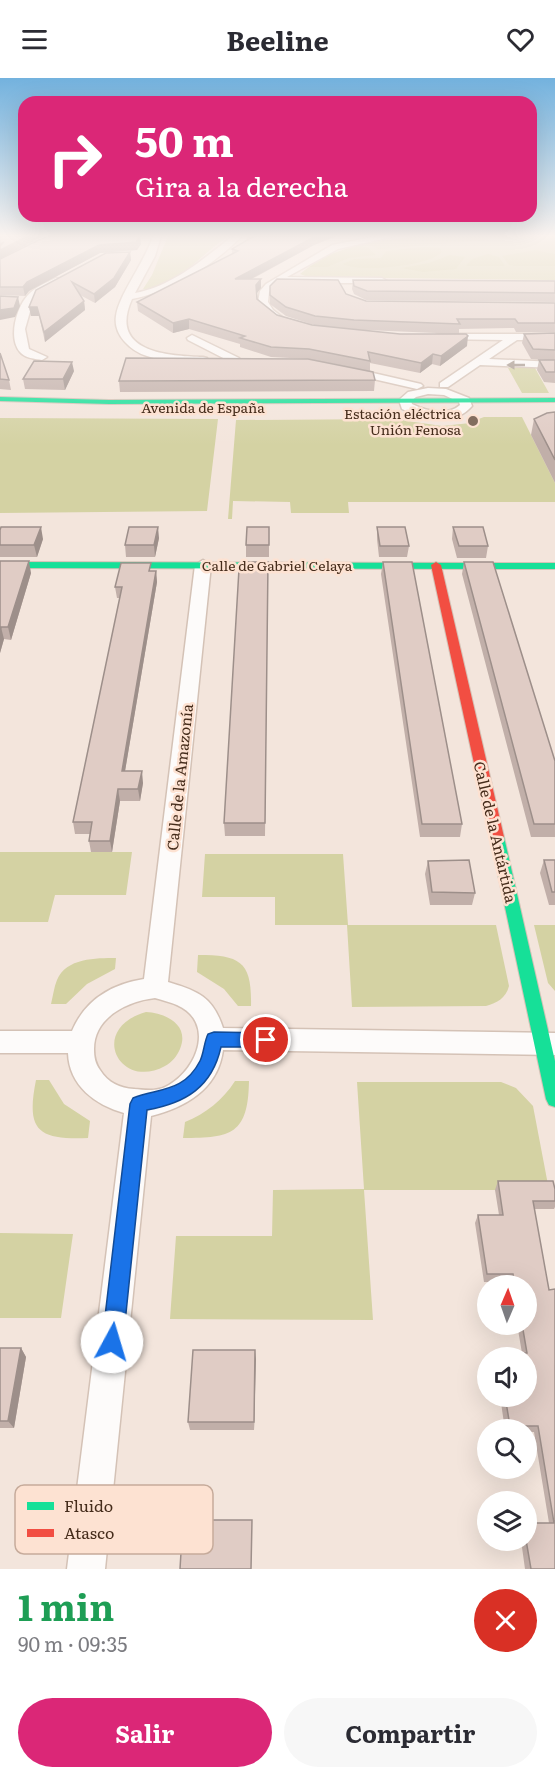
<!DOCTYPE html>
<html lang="es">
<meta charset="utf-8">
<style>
body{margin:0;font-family:Literata,serif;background:#f7f7f7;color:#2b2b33;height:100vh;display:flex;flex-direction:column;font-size:22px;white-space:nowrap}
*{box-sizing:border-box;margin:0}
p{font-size:20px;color:#7c7c81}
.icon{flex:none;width:33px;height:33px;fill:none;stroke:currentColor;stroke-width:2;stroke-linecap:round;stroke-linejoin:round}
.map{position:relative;height:1491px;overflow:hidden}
.drawer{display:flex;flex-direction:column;background:#fff;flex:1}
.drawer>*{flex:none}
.hud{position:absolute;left:18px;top:18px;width:519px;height:126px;border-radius:18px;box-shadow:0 6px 24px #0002;background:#db2777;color:#fff;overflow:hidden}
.needle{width:39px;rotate:2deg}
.controls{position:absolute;left:477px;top:1197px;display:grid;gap:12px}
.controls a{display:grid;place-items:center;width:60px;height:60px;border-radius:50%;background:#fff;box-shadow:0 6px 24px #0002;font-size:30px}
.pin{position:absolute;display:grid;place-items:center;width:51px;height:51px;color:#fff;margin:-26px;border:3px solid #fff;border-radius:50%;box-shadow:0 2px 6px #0007}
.me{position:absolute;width:66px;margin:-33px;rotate:6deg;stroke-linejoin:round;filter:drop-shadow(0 0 4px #0008)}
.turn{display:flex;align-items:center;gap:21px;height:126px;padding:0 18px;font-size:27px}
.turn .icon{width:78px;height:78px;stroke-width:2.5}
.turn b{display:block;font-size:42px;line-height:51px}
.round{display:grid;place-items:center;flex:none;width:63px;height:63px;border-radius:32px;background:#f7f7f7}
.summary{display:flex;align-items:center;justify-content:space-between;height:102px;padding:0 18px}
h1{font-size:36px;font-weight:700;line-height:45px;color:#1e9e55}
.action{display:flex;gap:12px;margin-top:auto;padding:12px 18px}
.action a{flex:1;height:69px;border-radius:36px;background:#db2777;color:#fff;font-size:24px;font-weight:700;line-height:69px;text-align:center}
.action a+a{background:#f7f7f7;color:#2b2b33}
header{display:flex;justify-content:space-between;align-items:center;height:78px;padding:0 18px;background:#fff;font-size:27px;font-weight:700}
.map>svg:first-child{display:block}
</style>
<header><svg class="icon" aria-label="menu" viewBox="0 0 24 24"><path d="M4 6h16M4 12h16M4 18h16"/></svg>Beeline<svg class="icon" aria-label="heart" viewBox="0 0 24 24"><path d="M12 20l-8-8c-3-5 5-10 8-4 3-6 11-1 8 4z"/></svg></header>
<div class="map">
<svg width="555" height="1491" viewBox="0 0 555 1491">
<rect width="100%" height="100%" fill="#f3e5dc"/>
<path fill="#d4d2a3" d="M168,158h61c-24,14 -56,55 -86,53l9,-14z
M420,158h135v44l-247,-3 -8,-3c33,-29 78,-34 120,-38z
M508,290h27l14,25h-27z
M484,339h38l33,66v19h-207l1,11h-58l-1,-11 -57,-1 -1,18h-4l8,-99 158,-1 48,7 38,-4 -4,-2z
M0,340l218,1 -11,92 -207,2z
M0,774h132l-6,43h-71l-7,27h-48z
M205,776h138l5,71h148l13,61c-3,12 -12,17 -23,20l-134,1 -5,-82h-72v-28h-73z
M534,847h21v66l-7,-8z
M198,877c43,0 54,7 53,51h-13l-14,-17 -27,-17z
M116,880l-1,11 -28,15 -21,20h-15c2,-8 3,-17 6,-24 9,-22 39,-22 59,-22z
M146,934c20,1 44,13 34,37 -3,7 -8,13 -15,17 -45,25 -78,-37 -19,-54z
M36,1002h13l15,24 26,17 -2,17c-51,2 -62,-8 -52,-58z
M235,1003h14c-1,53 -17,57 -66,57l2,-16c20,-8 38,-22 50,-41z
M357,1004h144l15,6 17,18 16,84h-185l9,130 -203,-1 6,-83h96l1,-46 91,-1z
M0,1155l73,1 -12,84h-61z"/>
<path fill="#cbca91" d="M420,158h57l12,4 -110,9 -14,-6z
M358,167l10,3 8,7 -27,3 -22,9h-18l22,-13z
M424,169l16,1 2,4c-12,14 -83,21 -99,12l11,-5 27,-1 5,-7z
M535,172l20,4v12h-41l-5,-1 -7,-9z
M488,176l11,3 6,9h-39l6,-7z
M450,177l15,2 -9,12 -33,3 -21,-4 27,-5z"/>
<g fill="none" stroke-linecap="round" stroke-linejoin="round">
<g stroke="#d4c2b6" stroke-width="3">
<path id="street" d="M153,158h8l-6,20 -20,37c38,-7 68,-34 98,-57h9c-30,30 -69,55 -110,63 -24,53 35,57 71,58l4,1v4c-18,4 -42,0 -60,-6 -16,-5 -34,-21 -31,-40 3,-22 29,-54 37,-80z
M378,158h17l-57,13 -51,28 95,1 5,3 -2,2h-107l-9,9 -1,10 5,8 14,11 -5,3 -16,-10 -8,-12 2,-11 6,-7 66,-39z
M56,200l8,2 -31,21 -8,28 4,20 18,8 -5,3c-7,-1 -17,-2 -22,-8 -12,-14 -4,-44 8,-57 7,-8 18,-12 28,-17z
M440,256h115v6h-38l-28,19 66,3v6l-75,-3 -32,22h-8v-4l63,-43 -67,-1v-4z
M192,257l47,23 1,2 -1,2h-8l-43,-22 -1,-2z
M347,289l74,17 2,2 -6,3 -74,-17v-4z
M428,310l18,1 23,9 3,8c-18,21 -49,13 -70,3l-3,-9 9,-8zM428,316l16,1 15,7 1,3c-14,12 -33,6 -48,-1l-1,-3 5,-4z
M203,482l8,5 -43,417c30,9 45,15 55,46l332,5v22l-332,-5c-5,39 -37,57 -72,66l-46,453h-38l57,-456c-28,-8 -55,-27 -56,-60h-68v-22h72c13,-31 40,-47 72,-52l51,-414zM155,920c7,2 15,4 22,7 38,17 21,63 -8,80 -11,7 -23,5 -35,4 -14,-1 -26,-6 -34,-19 -5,-7 -6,-13 -6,-21 0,-32 34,-48 61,-51z"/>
</g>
<g stroke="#d4c2b6" stroke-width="2">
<path id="fast" d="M0,319l109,3 446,-2v4l-446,2 -109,-3z
M0,484l555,1v6l-555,-1z
M497,754l7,5 51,224v46l-6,-2 -3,-6 -56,-262z"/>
</g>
<g stroke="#d4c2b6" stroke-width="2">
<path id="jam" d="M436,484l5,3 63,272 -7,5 -7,-5 -59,-272z"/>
</g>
<use href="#street" fill="#fdfbfa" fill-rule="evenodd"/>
<use href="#fast" fill="#16e098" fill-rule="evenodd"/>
<use href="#jam" fill="#f24e42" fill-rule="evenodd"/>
</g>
<path fill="#c1afa9" d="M0,158l3,22 137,-22 1,8 -4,6 -37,3 -71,38 -4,5 -25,-1z
M246,158h91l-23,9 -62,34h9v9l-4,5v6l20,16 37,10 -28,-9 -16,-12v-18l76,8 20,7 189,2v29h-39l-2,-4 -55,1v5l-93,-4 101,16 -27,20 -8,-2 -12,9 -50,-10v8l-62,-12 -37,-2 -31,-10v-3l-51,-15 -16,4 -35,-22 -1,-9 95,-48v-5l14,-9z
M130,174l1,8 -16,27 -20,16 -15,-8 4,6 1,9 -40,32 -6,-26h-8l-2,-9z
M353,202l202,1v21l-189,-2 -12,-6 -2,-5z
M555,255v50l-11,-1 -7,-12 2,-10h6l-14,-1 -9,-16 2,-9z
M0,275l9,27 2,10 -11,-1z
M74,293l-9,19 -40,-1 -2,-10z
M375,302l-1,11 -254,1 -1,-11z
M555,334v71l-24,-48 3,-16z
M269,449v30h-23v-12z
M377,449l32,19 -2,11h-28l-2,-18z
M453,449l35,19 -2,12h-29l-5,-19z
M0,452l43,9 -6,18h-37z
M159,460l-4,19h-29l-1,-12z
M0,483l31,12 -20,67 -7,-1 -4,14z
M268,484l-3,274h-40l-1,-13 20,-254z
M383,484l79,262 -2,13h-40l-39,-263z
M464,484l91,199v76h-24l-69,-263z
M152,493h4l1,11 -32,189 18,12 -3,18h-20l-8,51h-21l-2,-11 1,-7h-15l-2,-12 47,-224h-3l-2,-11z
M544,782h11v45h-6l-9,-32z
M428,783l47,32 -3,12h-42l-5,-31z
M498,1103l57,8v18l-1,2h-20l15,81 6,279h-30l-4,-29h5l23,-17 -15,-91h-8v-2h-21l-5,-34h26v-38h-30l3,-5h23l-5,-29h9v-38h-16v-4h-26l-9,-59 3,-8h21l-4,-25z
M0,1270h21l5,9 -12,71h-14z
M255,1272l-1,80h-64l-2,-8z"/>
<path fill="#9d8f8a" d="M28,158h16l-44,23v-15z
M140,158l1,8 -4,6 -37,3 -71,38 -4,5 -2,-9 4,-5 72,-37z
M316,158h21l-23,9 -78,42 -1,-8z
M130,174l1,8 -16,27 -20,16 -1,-9z
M261,201v9l-5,6v-9z
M18,219l2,9 -5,11 -15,3v-10z
M84,223l1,9 -40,32 -1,-10z
M29,229h8l2,9h-8z
M189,241v10l-16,4v-10z
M468,258l-1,10 -27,20 1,-10z
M433,276l-1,10 -12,9 1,-10z
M72,284l2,9 -9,19 -2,-11z
M41,449l2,12 -6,18 -3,-12z
M158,449l1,11 -4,19 -1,-12z
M29,483l2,12 -20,67 -3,-13z
M156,493l1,11 -34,201 -1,-12z
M1,549l3,12 -4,14v-22z
M142,693l1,12 -3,18 -2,-12z
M118,711l2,12 -8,51 -2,-11z
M21,1270l5,9 -12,71 -6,-7z
M255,1272l1,9 -2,71v-8z"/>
<path fill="#e0ccc5" stroke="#9d8f8a" stroke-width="1.5" d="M0,158h28l-28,14v-4l4,-4 -4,2z
M47,158h93l-4,6 -37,3 -72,37 -4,5h-23v-28z
M254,158h62l-81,43h26l-5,6 1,14 20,16 35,10 88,9h66l2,2 -27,20 -8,-2 -12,9 -53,-11 2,9 -61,-12 -38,-2 -31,-9 5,-2 -56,-17 -16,4 -36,-21 101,-51 -6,-2z
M130,174l-16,26 -20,16 -22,-12 12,19 -40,31 -7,-25h-8l7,-17 70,-37z
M277,201l61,1 8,14 20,7 189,2v20h-37l-3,-4h-58l3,5 -106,-4 -39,-4 -29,-9 -16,-12v-9z
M353,202l202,1v12l-188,-2 -13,-5z
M0,218l18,1 -4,11 -14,2z
M555,255v17l-22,-1 -9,-15z
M0,275l9,27 -9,-1z
M126,280l182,1 65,13 2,8 -256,1z
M539,282h16v12h-9z
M34,283l38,1 -9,17h-40z
M555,334v48l-21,-41 13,-6z
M1,449h40l-7,18h-34v-15z
M129,449h29l-4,18h-29z
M247,449h22v18h-23z
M377,449h28l4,19h-29z
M453,449h30l5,19h-29z
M0,483h29l-21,66h-7l-1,4z
M245,484h23l-3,261h-41l15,-254h5z
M383,484h29l50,262h-40z
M464,484h29l62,199v63h-21z
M121,485h30l-2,8h7l-34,200h20l-4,18h-20l-8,52h-21l3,-19h-19l49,-235h-7z
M469,782l6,33 -43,-1 -4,-31z
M544,782h11v32h-3z
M498,1103h55l2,8v12h-22l16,89 6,-1v280h-24l-5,-29v-17h28l-16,-97h-28l-5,-30h21v-38h-27v-5h28l-5,-29h4v-38h-11l-2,-12h-26l-9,-59h25z
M0,1270h21l-13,73h-8z
M193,1272h62l-1,72h-66z
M183,1442h69l-1,49h-71z"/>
<defs><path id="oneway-solid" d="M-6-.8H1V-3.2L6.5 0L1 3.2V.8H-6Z" transform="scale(1.5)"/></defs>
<use fill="#a1948a" href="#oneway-solid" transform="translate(516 287) rotate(180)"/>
<linearGradient id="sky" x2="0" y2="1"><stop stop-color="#73b2de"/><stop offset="0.43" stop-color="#faf3ef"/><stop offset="1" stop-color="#faf3ef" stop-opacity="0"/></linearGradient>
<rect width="555" height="367" fill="url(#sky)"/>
<path fill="#1a73e8" stroke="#114b97" stroke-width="1.5" d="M214,954l52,1 6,2 2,5 -2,5 -6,2h-45c-9,40 -35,56 -74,63l-24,232 -4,7 -7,3 -7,-3 -3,-7 28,-238 3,-6c27,-10 51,-6 67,-37 4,-8 4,-19 8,-27z"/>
<circle fill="#826d5f" stroke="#fde2d2" stroke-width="2" cx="473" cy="343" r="6"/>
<g text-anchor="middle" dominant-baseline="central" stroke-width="5" stroke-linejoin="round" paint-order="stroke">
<g font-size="14" fill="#452c1b" stroke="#fde2d2">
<text x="203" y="329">Avenida de España</text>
<text x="277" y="487">Calle de Gabriel Celaya</text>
</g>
<g font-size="14" fill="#452c1b" stroke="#fde2d2" text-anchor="end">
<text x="461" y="335">Estación eléctrica<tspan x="461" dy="16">Unión Fenosa</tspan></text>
</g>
<g font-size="15" fill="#452c1b" stroke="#fde2d2">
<text transform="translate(179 699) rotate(-84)">Calle de la Amazonía</text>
<text transform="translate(496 754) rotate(77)">Calle de la Antártida</text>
</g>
</g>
<rect x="15" y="1407" width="198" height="69" rx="9" fill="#fde2d2" stroke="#c6ab9b" stroke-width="1.5"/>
<rect x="27" y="1424" width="27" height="8" fill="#16e098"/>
<rect x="27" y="1451" width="27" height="8" fill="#f24e42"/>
<g font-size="16" fill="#452c1b">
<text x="64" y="1434">Fluido</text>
<text x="64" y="1461">Atasco</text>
</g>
</svg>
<div class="controls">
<a><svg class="needle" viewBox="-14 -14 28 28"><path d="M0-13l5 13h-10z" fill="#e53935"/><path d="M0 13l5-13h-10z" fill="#7c7c81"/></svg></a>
<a><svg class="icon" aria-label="sound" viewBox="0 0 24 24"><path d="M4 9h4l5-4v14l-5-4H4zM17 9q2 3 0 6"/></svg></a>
<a><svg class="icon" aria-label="search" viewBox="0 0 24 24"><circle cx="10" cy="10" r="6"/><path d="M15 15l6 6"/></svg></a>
<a><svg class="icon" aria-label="layers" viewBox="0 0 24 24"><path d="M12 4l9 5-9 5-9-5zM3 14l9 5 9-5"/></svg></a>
</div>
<div class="pin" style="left:266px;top:962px;background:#d93025"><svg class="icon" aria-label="arrive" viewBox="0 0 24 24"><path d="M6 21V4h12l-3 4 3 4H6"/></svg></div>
<svg class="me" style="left:112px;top:1264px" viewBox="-20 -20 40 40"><circle r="19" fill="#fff"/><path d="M0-13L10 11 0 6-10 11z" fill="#1a73e8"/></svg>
<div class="hud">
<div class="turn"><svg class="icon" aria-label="right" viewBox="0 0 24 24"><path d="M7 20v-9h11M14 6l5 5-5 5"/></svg><div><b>50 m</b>Gira a la derecha</div></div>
</div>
</div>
<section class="drawer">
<div class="summary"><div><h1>1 min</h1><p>90 m · 09:35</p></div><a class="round" style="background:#d93025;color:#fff"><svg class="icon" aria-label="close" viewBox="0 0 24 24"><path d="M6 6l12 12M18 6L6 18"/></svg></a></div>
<div class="action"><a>Salir</a><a>Compartir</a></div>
</section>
